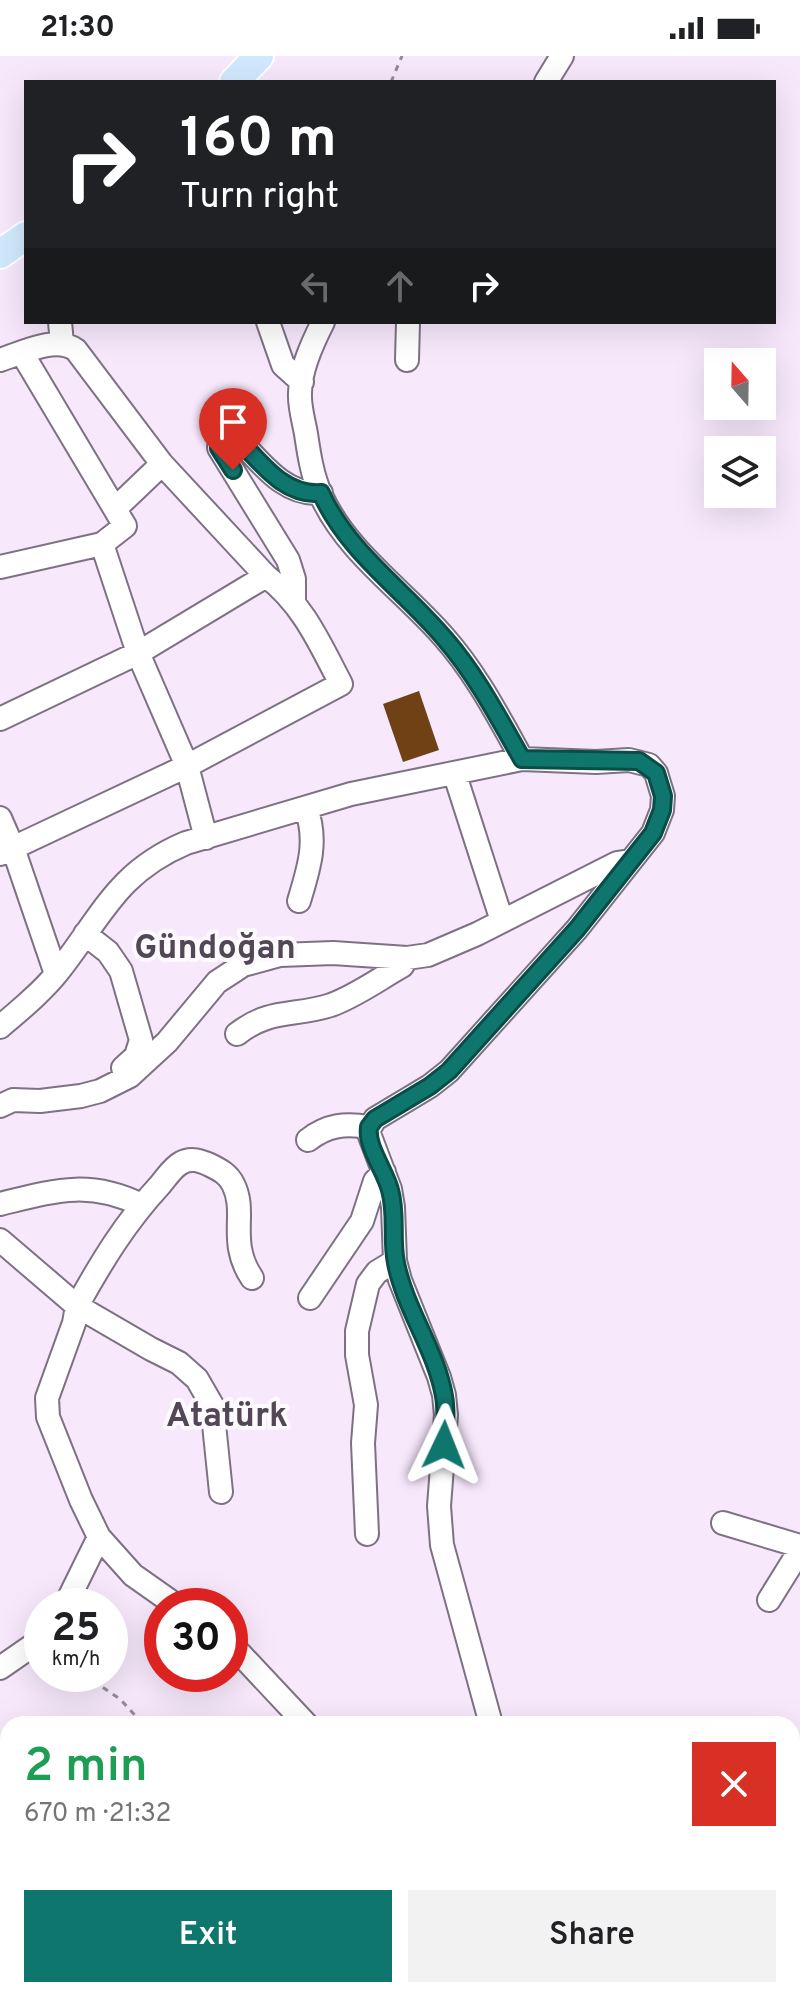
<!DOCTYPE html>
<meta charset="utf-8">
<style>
body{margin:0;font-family:Overpass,sans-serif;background:#f2f2f2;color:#202124;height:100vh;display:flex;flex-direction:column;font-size:30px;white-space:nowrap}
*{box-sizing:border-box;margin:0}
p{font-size:26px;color:#757577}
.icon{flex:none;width:44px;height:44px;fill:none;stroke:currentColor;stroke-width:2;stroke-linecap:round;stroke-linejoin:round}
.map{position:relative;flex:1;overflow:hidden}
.drawer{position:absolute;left:0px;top:1660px;width:800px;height:282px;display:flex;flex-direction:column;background:#fff;border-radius:24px 24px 0 0;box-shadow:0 8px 32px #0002}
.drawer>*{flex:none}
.hud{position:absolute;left:24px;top:24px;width:752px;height:244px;border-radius:0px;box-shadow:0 8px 32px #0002;background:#202124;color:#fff;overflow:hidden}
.needle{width:52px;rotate:340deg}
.controls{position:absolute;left:704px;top:292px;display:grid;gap:16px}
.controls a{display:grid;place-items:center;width:72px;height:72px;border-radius:0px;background:#fff;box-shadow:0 8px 32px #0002;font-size:40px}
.speed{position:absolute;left:24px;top:1532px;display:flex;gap:16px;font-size:40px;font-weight:700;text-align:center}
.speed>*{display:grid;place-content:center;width:104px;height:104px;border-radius:50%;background:#fff;box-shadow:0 8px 32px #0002;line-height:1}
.speed small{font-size:20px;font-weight:400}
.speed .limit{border:12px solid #d22;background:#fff;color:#111}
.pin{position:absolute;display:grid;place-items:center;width:68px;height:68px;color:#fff;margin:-82px -34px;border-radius:50% 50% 50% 0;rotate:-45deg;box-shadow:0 0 8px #0007}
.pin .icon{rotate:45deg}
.me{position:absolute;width:88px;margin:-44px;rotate:2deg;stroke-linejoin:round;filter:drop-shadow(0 0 6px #0008)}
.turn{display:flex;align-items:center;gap:28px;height:168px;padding:0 24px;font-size:36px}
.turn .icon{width:104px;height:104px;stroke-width:2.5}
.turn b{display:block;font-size:56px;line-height:68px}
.lanes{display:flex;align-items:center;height:76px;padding:0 24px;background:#0003;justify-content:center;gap:40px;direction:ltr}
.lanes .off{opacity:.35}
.round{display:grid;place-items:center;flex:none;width:84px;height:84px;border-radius:0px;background:#f2f2f2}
.summary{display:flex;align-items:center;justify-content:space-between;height:136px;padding:0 24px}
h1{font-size:48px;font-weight:600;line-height:60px;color:#1e9e55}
.button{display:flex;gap:16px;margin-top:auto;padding:16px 24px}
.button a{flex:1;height:92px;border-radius:0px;background:#0f766e;color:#fff;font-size:32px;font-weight:600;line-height:92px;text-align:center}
.button a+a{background:#f2f2f2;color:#202124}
.status{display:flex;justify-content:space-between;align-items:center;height:56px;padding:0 40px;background:#fff;direction:ltr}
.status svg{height:22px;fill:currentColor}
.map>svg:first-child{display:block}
</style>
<div class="status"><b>21:30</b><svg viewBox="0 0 49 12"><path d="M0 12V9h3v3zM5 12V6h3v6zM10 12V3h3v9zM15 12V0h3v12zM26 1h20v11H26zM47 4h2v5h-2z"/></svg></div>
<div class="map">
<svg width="800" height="1941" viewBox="0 0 800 1941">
<rect width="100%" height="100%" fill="#f7e8fc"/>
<path fill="#704115" d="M419,635l20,59 -36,12 -20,-58z"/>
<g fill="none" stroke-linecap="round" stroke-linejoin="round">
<g stroke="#7e7183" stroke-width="26">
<path id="minor" d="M546,26l16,-26
M60,266l2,21
M268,266l15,43 19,17
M323,266c-11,22 -24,50 -23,75 0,12 4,25 6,37 3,20 6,40 14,59 25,58 82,96 123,143 33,37 55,80 79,123
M0,304c22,-7 56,-25 76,-10l86,114 104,112c37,28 54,68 75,108l-154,82 -187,88
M407,304l1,-38
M116,452l46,-44
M102,488l36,109 49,113 19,72
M0,511l102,-23 23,-18 -103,-173
M294,544v-21l-6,-19 -69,-112 1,-8 7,-5 9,2c24,24 47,59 85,56
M0,663l138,-66 128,-77
M455,719l47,146
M0,762l13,30 43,126
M299,845c10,-33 19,-60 7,-93
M85,878l23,18 13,19 20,69 -5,16 -13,12
M0,971c20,-17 42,-35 58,-55 44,-56 59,-100 128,-129l165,-49 171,-35 74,3 33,-2 20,5 7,8 7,23 -1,14 -9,23 -76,96 -128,142 -19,15 -55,33 -7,12 22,58 3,18 2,54 5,19 39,97 5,18 2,20 -7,91 3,39 49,179
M237,978c33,-26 57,-17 94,-29 25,-9 48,-26 71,-39l5,-8
M0,1050l13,-6 27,1 41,-5 19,-5 30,-15 37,-34 50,-60 26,-17 37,-10 53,-2 74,5 21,-3 49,-21 140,-71 13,-2
M308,1084c19,-15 37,-17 61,-13
M0,1148c53,-13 89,-25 141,1
M0,1184l77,66 -3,17 -27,75 1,19 33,83 18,37 34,38 44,31
M310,1242l52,-77 13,-40 9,-9
M221,1436l-9,-87 -15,-26 -18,-16 -28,-14 -74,-43c25,-45 48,-83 83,-121 6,-7 13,-18 21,-22 10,-6 20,-2 29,2 10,5 18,9 23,19 15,29 -6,57 19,94
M723,1467l77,23
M367,1478l-4,-91 3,-38 -9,-50v-24l11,-47 9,-12 18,-11
M769,1544l31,-50
M65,1550l34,-69
M230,1587l76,81
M0,1612l42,-29
M0,1761l8,3
M792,1884h8
M401,1934l8,7
M532,1934l3,7"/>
</g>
<g stroke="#fff" stroke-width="32">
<path id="major" d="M234,26l25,-26
M0,198l26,-18"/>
</g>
<path stroke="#948a98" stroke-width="3" stroke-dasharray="6 6" stroke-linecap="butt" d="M391,26l11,-26
M83,1618l37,25 23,25"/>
<use href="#minor" stroke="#fff" stroke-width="22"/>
<use href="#major" stroke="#d1e9fe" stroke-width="28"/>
</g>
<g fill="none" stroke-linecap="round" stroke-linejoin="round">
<g stroke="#0a4d48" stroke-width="20">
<path id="route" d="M233,414l-14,-22 1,-8 7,-5 9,2c24,24 47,59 85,56 27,60 83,97 124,146 32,37 53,78 77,120l117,2 17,12 7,23 -1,14 -9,23 -76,96 -128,142 -19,15 -55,33 -6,8c-3,20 16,43 21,63 7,24 1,49 6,73 9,46 40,87 48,133 3,17 1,33 0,49"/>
</g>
<use href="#route" stroke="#0f766e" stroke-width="14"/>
</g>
<g text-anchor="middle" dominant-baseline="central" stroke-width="8" stroke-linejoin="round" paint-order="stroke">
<g font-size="34" font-weight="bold" fill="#534757" stroke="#fdfafe">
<text x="215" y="893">Gündoğan</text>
<text x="227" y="1361">Atatürk</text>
</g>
</g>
</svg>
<div class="controls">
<a><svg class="needle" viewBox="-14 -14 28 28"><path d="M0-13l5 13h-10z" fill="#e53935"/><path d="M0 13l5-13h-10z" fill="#757577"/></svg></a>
<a><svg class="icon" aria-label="layers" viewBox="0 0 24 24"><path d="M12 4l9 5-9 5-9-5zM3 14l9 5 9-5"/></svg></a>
</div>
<div class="speed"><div>25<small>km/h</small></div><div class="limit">30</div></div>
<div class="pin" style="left:233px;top:414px;background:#d93025"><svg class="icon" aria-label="arrive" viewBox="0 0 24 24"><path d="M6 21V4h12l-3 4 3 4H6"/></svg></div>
<svg class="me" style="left:444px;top:1389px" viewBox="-20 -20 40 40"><path d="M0-17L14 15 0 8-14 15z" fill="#0f766e" stroke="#fff" stroke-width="4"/></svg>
<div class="hud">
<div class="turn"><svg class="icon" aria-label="right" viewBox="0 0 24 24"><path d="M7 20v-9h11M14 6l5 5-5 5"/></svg><div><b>160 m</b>Turn right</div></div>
<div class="lanes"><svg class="icon off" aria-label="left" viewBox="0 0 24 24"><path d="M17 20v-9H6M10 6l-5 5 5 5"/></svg><svg class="icon off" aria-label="ahead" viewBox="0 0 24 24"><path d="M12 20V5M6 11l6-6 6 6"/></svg><svg class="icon" aria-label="right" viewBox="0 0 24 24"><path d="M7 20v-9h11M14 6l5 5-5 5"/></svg></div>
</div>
<section class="drawer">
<div class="summary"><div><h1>2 min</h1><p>670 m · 21:32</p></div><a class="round" style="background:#d93025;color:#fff"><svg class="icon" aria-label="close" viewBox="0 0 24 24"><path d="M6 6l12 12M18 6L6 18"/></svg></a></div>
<div class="button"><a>Exit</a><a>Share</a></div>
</section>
</div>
